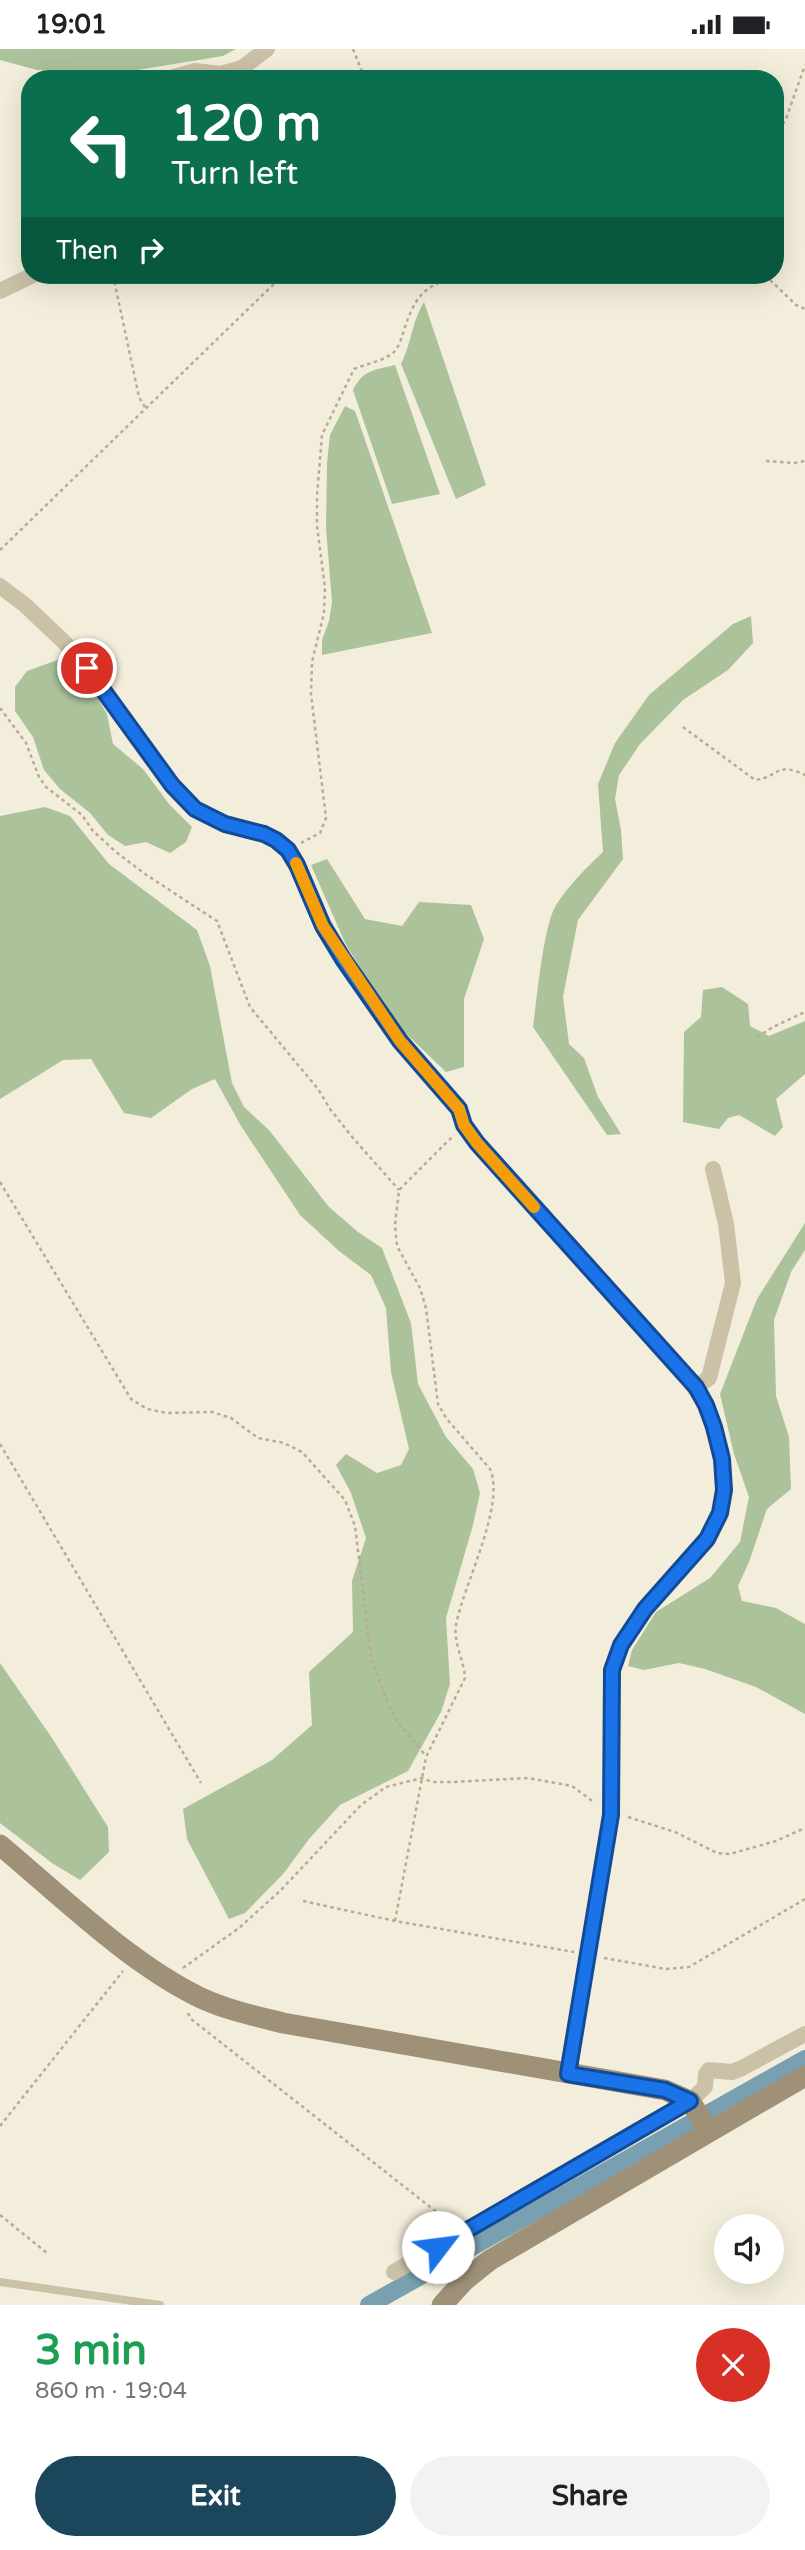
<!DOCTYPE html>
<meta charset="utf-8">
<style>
body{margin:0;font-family:"Varela Round",sans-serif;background:#f2f2f2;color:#202124;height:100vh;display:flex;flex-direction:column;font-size:26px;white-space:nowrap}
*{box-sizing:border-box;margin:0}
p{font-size:23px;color:#757577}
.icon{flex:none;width:38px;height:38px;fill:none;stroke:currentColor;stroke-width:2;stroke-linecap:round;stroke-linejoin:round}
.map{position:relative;height:2256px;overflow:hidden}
.sheet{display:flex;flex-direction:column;background:#fff;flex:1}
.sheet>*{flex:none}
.banner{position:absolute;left:21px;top:21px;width:763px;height:214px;border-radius:28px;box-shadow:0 7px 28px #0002;background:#0b6e4f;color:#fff;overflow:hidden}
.fabs{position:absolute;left:714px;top:2165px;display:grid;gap:14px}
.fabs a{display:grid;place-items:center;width:70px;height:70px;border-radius:50%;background:#fff;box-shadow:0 7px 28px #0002;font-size:35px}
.pin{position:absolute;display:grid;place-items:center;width:60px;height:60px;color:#fff;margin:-30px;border:4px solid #fff;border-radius:50%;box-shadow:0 2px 7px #0007}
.me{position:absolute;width:77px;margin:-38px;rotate:60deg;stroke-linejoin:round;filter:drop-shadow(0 0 5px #0008)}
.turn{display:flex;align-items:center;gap:24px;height:147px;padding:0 35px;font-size:32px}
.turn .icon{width:91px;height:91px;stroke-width:2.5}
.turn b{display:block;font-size:49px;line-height:60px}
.then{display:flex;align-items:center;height:66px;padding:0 35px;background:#0003;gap:14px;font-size:26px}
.round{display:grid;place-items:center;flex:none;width:74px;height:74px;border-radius:37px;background:#f2f2f2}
.head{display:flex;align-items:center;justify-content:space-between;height:119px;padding:0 35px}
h1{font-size:42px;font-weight:700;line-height:52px;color:#1e9e55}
.action{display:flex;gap:14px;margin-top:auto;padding:14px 35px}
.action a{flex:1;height:80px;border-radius:42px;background:#1c465b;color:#fff;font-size:28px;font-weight:700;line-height:80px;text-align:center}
.action a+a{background:#f2f2f2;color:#202124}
.status{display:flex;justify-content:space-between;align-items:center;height:49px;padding:0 35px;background:#fff;direction:ltr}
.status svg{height:19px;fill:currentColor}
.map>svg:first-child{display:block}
</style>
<div class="status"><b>19:01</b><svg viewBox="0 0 49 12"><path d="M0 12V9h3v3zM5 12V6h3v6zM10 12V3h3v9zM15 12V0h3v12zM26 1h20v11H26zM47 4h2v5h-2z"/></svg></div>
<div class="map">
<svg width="805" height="2256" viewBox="0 0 805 2256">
<rect width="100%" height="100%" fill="#f3eedb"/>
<path fill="#abc29b" d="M0,0h236l-13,7 -92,15 -94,-1 -37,-10z
M424,253l62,183 -30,14 -55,-135c11,-22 10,-40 23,-62z
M395,316l45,129 -48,10 -39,-114c10,-20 21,-20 42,-25z
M345,357l10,5 77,222 -110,22v-15l7,-19 3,-19 -6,-74 1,-65 3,-28z
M751,567l2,27 -25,27 -45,30 -43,44 -21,31 -4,24 6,31 2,29 -45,61 -15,77 6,47 15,14 14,39 23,37 -14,1 -74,-108c4,-28 10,-100 23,-122 13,-20 30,-37 47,-53l-5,-68 17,-41 34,-48 84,-71z
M63,609l23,20 21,36 6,30 30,25 26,35 23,23 -6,15 -16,11 -24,-11 -21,4 -17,-11 -18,-22 -30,-24 -16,-19 -11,-33 -18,-26v-24l12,-16z
M45,758l25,9 39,48 88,66 13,36 22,117 12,24 25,23 60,77 29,25 24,16 29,75 7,61 28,53 27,32 7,24 -7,32 -27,93 4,66 -9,28 -33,59 -68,34 -31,34 -25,34 -39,40 -16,6 -42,-80 -4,-30 89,-49 40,-35 -3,-53 44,-40 -1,-51 14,-43 -15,-45 -15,-28 10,-11 31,19 24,-8 8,-16 -18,-77 -5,-64 -15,-33 -32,-24 -39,-36 -59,-89 -26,-47 -23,10 -41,29 -27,-5 -33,-54 -28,1 -63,39v-283z
M327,810l38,60 37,7 17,-24 52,3 13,34 -20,60v68l-18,5 -54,-52 -46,-75 -35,-80z
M722,938l26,17 2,22 19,10 36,-15v53l-29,25 7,28 -8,9 -36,-21 -11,3 -9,11 -36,-7 1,-90 17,-15 2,-27z
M805,1174v27l-14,22 -17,48 2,76 13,41 2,52 -24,20 -18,53 -11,24 4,15 34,7 29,16v90l-49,-27 -51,-18 -26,-6 -35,7 -16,-4 4,-16 24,-38 54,-34 30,-36 9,-45 -15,-43 -14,-60 37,-95z
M0,1614l52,75 56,89 1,25 -29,28 -28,-17 -52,-40z"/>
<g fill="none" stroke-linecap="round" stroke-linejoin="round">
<path stroke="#79a0b1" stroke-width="18" d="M369,2256l436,-246"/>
<path stroke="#b7ac91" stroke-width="2.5" stroke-dasharray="3.5 3.5" stroke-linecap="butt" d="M353,0l12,30
M775,87l11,-17 19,-54
M113,226l26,122 7,12
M765,226l31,30 9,4
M766,412l28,2 11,-2
M0,501l277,-269 11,-6
M0,659l26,35 13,34 7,10 36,28 11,16 23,21 29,22 72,47 33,86 68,82 12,20 23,29 46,52
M683,678l72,53c25,-3 20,-19 50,-5
M301,794l19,-10 6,-15 -15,-124 1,-32 12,-49 1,-25 -8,-62v-31l5,-60 32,-66c12,-5 30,-8 40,-17 6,-7 8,-16 11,-25 13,-40 28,-46 68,-52
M757,988l16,-10 32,-15
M0,1133l131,217 16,10 20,4 45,-1 19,6 27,20 26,5 18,9 43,48 10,26 16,131 15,42 11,22 29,35
M0,1395l201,339
M628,1768l47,15 42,21 13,1 46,-13 29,-13
M303,1852l92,20 179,31
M395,1872l31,-164 39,-79c-1,-18 -12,-36 -9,-53 7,-39 50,-120 34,-156l-44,-51 -8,-14 -12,-96 -6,-20 -23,-42 -2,-21 4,-35 55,-55
M604,1909l62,11 23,-2 116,-68
M183,1919l56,-40 41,-37 81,-86 25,-18 36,-9 10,4h20l76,-4 44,8 23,17
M188,1964l3,6 257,202
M0,2077l123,-155
M0,2166l47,38"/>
<path stroke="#cbc1a7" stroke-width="8" d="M0,2233l160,23"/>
<path stroke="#cbc1a7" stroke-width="16" d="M167,30l28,-8 26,3 21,-6 25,-19
M0,242l33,-16
M0,537l25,19 39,37 23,26 85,117 23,24 30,15 39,10 12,6 12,10 9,14 26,62 20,33 57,82 59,68 5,16 13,18 209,232 20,30 8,22 8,32 2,31 -4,23 -13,26 -62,70 -24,36 -9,25 -1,145 -43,258
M696,1338l13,-9 24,-95 -7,-59 -13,-55
M394,2223l296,-171 15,-14 1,-13 3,-4 23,2 10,-4 63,-34"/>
<path stroke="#9f9178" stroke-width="21" d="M0,1796c61,51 130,119 201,153 26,12 54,18 82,25l382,67 25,11 19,31
M442,2256l23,-25 25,-20 315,-184"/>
</g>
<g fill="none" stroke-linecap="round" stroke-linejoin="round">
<g stroke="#114b97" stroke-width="18">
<path id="route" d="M87,619l85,117 23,24 30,15 39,10 12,6 12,10 9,15 26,61 20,33 57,82 59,68 5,16 13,18 219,244 10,18 8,22 8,32 2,31 -4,23 -13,26 -62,70 -24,36 -9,25 -1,145 -43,259 97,16 25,11 -252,146"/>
</g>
<use href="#route" stroke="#1a73e8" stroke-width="12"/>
<path stroke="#f59e0b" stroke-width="12" d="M296,814l27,63 77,115 59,68 5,16 13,18 57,64"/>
</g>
</svg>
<div class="fabs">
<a><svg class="icon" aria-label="sound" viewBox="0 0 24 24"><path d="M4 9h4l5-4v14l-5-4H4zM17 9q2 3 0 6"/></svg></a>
</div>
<div class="pin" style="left:87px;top:619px;background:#d93025"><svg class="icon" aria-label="arrive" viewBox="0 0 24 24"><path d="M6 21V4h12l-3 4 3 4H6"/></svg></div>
<svg class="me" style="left:438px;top:2198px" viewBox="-20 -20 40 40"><circle r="19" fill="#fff"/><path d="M0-13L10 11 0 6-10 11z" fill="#1a73e8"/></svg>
<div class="banner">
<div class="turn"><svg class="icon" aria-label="left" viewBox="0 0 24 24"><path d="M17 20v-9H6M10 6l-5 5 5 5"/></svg><div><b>120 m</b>Turn left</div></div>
<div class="then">Then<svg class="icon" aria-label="right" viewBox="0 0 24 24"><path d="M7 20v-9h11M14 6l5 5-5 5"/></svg></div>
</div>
</div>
<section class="sheet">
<div class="head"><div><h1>3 min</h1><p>860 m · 19:04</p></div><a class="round" style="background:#d93025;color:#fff"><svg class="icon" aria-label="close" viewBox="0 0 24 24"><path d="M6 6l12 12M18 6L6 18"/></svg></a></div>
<div class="action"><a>Exit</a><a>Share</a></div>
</section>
